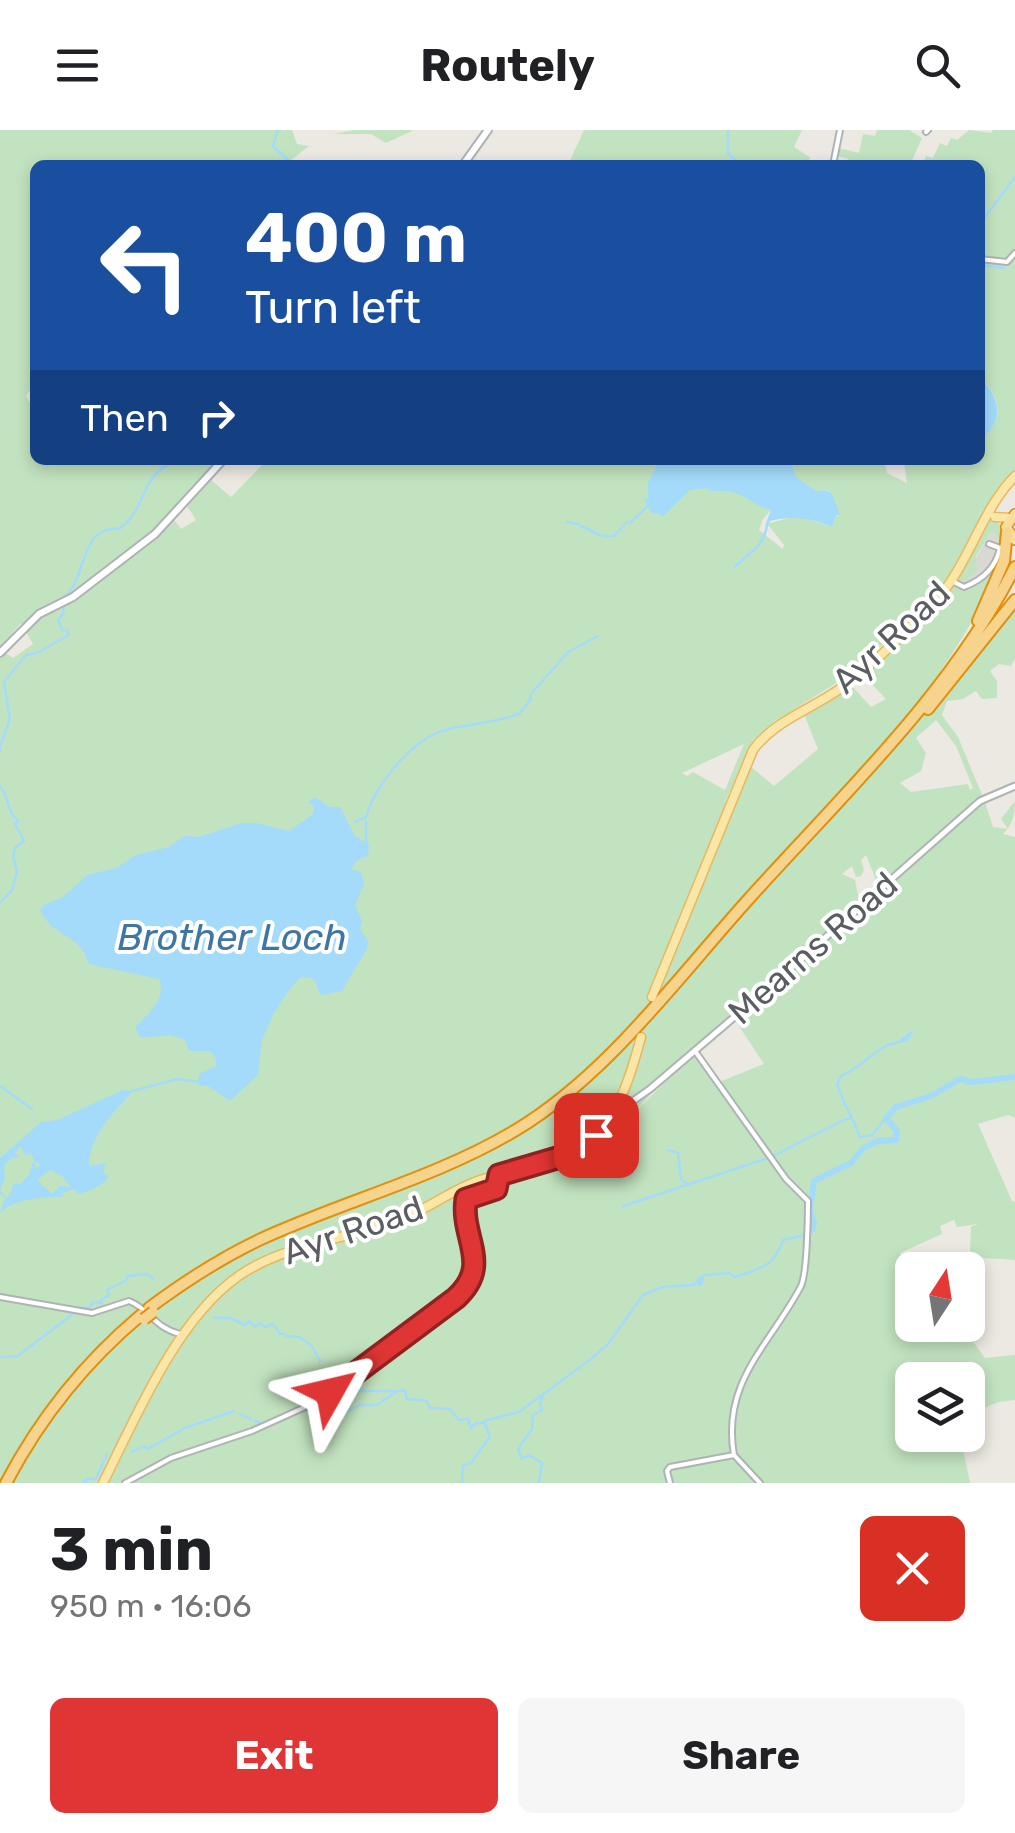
<!DOCTYPE html>
<meta charset="utf-8">
<style>
body{margin:0;font-family:Rubik,sans-serif;background:#f6f6f6;color:#202124;height:100vh;display:flex;flex-direction:column;font-size:38px;white-space:nowrap}
*{box-sizing:border-box;margin:0}
p{font-size:32px;color:#757577}
.icon{flex:none;width:55px;height:55px;fill:none;stroke:currentColor;stroke-width:2;stroke-linecap:round;stroke-linejoin:round}
.map{position:relative;height:1353px;overflow:hidden}
.drawer{display:flex;flex-direction:column;background:#fff;flex:1}
.drawer>*{flex:none}
.top-card{position:absolute;left:30px;top:30px;width:955px;height:305px;border-radius:15px;box-shadow:0 5px 15px #0003;background:#1a4fa0;color:#fff;overflow:hidden}
.needle{width:65px;rotate:12deg}
.tools{position:absolute;left:895px;top:1122px;display:grid;gap:20px}
.tools a{display:grid;place-items:center;width:90px;height:90px;border-radius:15px;background:#fff;box-shadow:0 5px 15px #0003;font-size:50px}
.pin{position:absolute;display:grid;place-items:center;width:85px;height:85px;color:#fff;margin:-42px;border-radius:20px;box-shadow:0 5px 15px #0006}
.me{position:absolute;width:110px;margin:-55px;rotate:53deg;stroke-linejoin:round;filter:drop-shadow(0 0 8px #0008)}
.turn{display:flex;align-items:center;gap:35px;height:210px;padding:0 50px;font-size:45px}
.turn .icon{width:130px;height:130px;stroke-width:2.5}
.turn b{display:block;font-size:70px;line-height:85px}
.then{display:flex;align-items:center;height:95px;padding:0 50px;background:#0003;gap:20px;font-size:38px}
.round{display:grid;place-items:center;flex:none;width:105px;height:105px;border-radius:15px;background:#f6f6f6}
.head{display:flex;align-items:center;justify-content:space-between;height:170px;padding:0 50px}
h1{font-size:60px;font-weight:700;line-height:75px}
.primary-button{display:flex;gap:20px;margin-top:auto;padding:20px 50px}
.primary-button a{flex:1;height:115px;border-radius:15px;background:#df3534;color:#fff;font-size:40px;font-weight:700;line-height:115px;text-align:center}
.primary-button a+a{background:#f6f6f6;color:#202124}
header{display:flex;justify-content:space-between;align-items:center;height:130px;padding:0 50px;background:#fff;font-size:45px;font-weight:700}
.map>svg:first-child{display:block}
</style>
<header><svg class="icon" aria-label="menu" viewBox="0 0 24 24"><path d="M4 6h16M4 12h16M4 18h16"/></svg>Routely<svg class="icon" aria-label="search" viewBox="0 0 24 24"><circle cx="10" cy="10" r="6"/><path d="M15 15l6 6"/></svg></header>
<div class="map">
<svg width="1015" height="1353" viewBox="0 0 1015 1353">
<rect width="100%" height="100%" fill="#ece9e2"/>
<path fill="#dbd8d4" d="M992,401l10,13 -8,26 -28,20 -12,-5 4,-4 3,2z"/>
<path fill="#c2e3bf" fill-rule="evenodd" d="M0,0h292l5,14 12,2 -19,15 3,4h-258v218l-9,13 9,16v48h185l-56,62 -67,55 59,-40 18,-17 7,9 15,-9 -10,-16 24,-25 21,18 32,-33 -3,-4h485l41,33 -23,26 -4,11 24,19 1,-4 -15,-19 1,-3 27,-7 33,10 6,-11 3,1 -7,-23 -6,-3 -10,1 -20,-13 -5,-18h93l3,13 20,10 -3,-19 -6,-4h82v-21c26,-17 21,-42 0,-62v-212h-58l4,-9 7,2 7,-15 7,3 4,-8 6,2 12,-10 22,3 2,-3h22v340l-20,25 -32,63 -44,56 34,-30 13,6 28,-20 8,-26 -10,-13 -16,25 1,16 -13,9h-6l33,-62 10,6c14,48 -68,159 -97,196l7,10 104,-128v55l-4,8 -12,-2 -9,7 7,10v17l-15,1 -6,-8 -13,8 -16,2 -5,14 16,22 25,60 -8,6 9,-4 9,28 15,2 -7,-10 14,-18c0,13 -2,24 -12,33l12,3v281l-7,-3 -30,9 34,77 3,1v58l-31,-2 -14,-7 1,-24 7,-3 -21,3 -3,-7 -14,6 2,8 -42,19 12,26v46h49l24,33 30,-3v45l-16,2 -31,12v-34h-56v55h48l10,48h-970v-834l13,9 20,-14 -12,-21 -21,24zM894,504l4,5 -35,36 23,24 -15,8 -21,-23 -46,30 14,35 -44,37 -24,-20 -19,40 -6,-4 29,-63 21,-18 79,-49zM936,590l20,26 17,42 -3,2 -2,-6 -57,8 -11,-9 21,-12 5,-18 -10,-15zM744,614l-19,46 -32,-18 -6,4 -5,-3zM866,725l13,32 20,-11 -164,144 29,44 -45,18 -23,-31 -63,63 51,-57 193,-167 -2,-3 -16,13 -4,-20 -13,-6 10,-8 4,11 5,-1 3,-6 -3,-10z
M355,0h59l-28,13 -15,-9h-37z
M584,0h218l-8,17 17,11 -9,7h-234z
M877,0h32l13,8 -12,27h-63l1,-6 -11,-3 2,-8 20,5 4,-19 12,2z"/>
<path fill="#a4dbfa" fill-rule="evenodd" d="M980,247c20,20 26,45 0,62z
M669,330h122l5,17 20,14 9,-1 7,3 8,22h-4l-4,12c-20,-9 -40,-12 -62,-6l-1,5 -3,-3 5,-13c-29,-9 -24,-21 -61,-19l-4,-3 -16,2 -28,27 -3,-4h-7l-8,-14 4,-1v-15l9,-18h7z
M315,667l15,10h10l15,29 14,8 -1,12 -12,5 -5,8 10,3 3,12 -9,21 7,16 -2,8 8,12 -1,8 -25,42 -22,4 -6,-16 -13,-2 -12,13 -16,25 -11,25 -4,35 -28,26 -22,-15 -10,-1 1,-11 17,-8v-7l-5,-8h-22l-4,-11 -14,-5 -31,3 -5,-11c13,-13 32,-28 24,-48l-71,-15c-5,-30 -34,-24 -48,-54l5,-6 18,-7 24,-22 29,-7 20,-13 33,-8 15,-11 14,1 44,-14h15l32,8 24,-17 1,-8 -6,-4z
M123,960l6,1v5c-18,18 -41,44 -40,70l17,-3 -3,9 6,5c-8,10 -18,13 -30,17l-5,-5 -14,5 7,2c-22,2 -51,1 -67,17l5,-15 -5,-4v-36l41,-36 16,-2zM20,1016l5,9 6,-1 3,7 7,4 -7,3 2,-4 -3,-2 -4,13 -9,9h-7l-2,9 -5,5 -6,-8 5,-12 -1,-13 9,-8 7,1 -5,-5zM50,1040l12,6 9,11 -11,-1 -8,8 -15,-14z"/>
<g fill="none" stroke-linecap="round" stroke-linejoin="round">
<path stroke="#a4dbfa" stroke-width="2.5" d="M278,0l-5,16 20,19
M728,0v24l13,11
M980,94l35,-47
M980,135l24,3
M567,392l11,2
M630,393l18,-17
M581,396l19,9
M603,406h11l13,-14
M735,437c14,-15 30,-20 32,-43
M65,466c22,-16 14,-71 54,-67 32,-24 17,-53 59,-69
M0,616l10,-27 -6,-37 22,-27 11,-2 32,-18 -2,-5h-5l-4,-10 5,-6 1,-10
M0,620v1
M0,656c9,11 7,26 18,35l-3,3 9,17 -9,7 -2,9 4,14 -5,19 -12,13
M366,691v22
M355,692l11,-5c9,-31 46,-80 83,-88 24,-5 47,-7 70,-15l12,-15 -1,-4 38,-43 30,-16
M900,911l12,-9
M0,956l32,23
M129,962l48,-13 22,3
M842,966l-5,-11 4,-9c18,-7 28,-21 45,-30 9,-5 16,-2 24,-9
M842,968l10,20
M668,1020l10,3 3,27 8,5
M775,1025l71,-36 6,-1 8,19 12,-2 14,-17
M623,1076l145,-48
M80,1178l10,-1 3,-5 9,1 -1,-3 8,-5 -2,-5 20,-10v-4l20,-2 6,5
M214,1188h16l15,7 4,-4 6,6 5,-4 5,4 8,-3 7,10
M282,1204h2
M286,1206l13,1 12,8 9,16
M0,1227l18,-1 56,-43
M325,1239l14,22h66l2,8 20,2 3,7 20,1 9,11 9,-1 3,9 5,-5h7
M300,1283l12,-5 28,7 20,-10h17l19,-13
M240,1284l11,5
M255,1291l7,3 19,-8
M132,1322l12,-6 4,3 37,-21 49,-17
M83,1353l4,-4h9l11,-25
M462,1353l1,-17 8,-3 19,-26 -6,-16 35,-9 72,-53 17,-15 35,-49 20,-8 31,-2 10,-10 25,-2 6,4c26,-9 39,-10 48,-37l23,-5
M539,1353l3,-20 -13,-8 -7,4 -4,-10 14,-20 1,-14 9,-5 -2,-6 3,-9"/>
<path stroke="#a4dbfa" stroke-width="6" d="M812,1100l2,-7 -4,-12 4,-30 37,-18 12,-15 15,-7 18,-1 1,-9 -11,-13 10,-11 35,-11 29,-17 13,3 42,-5
M700,1153l1,-4"/>
<g stroke="#afb3b6" stroke-width="8">
<path id="minor" d="M926,2l2,-2
M833,35l7,-35
M980,129l27,3 8,-9
M952,451l12,6c18,-7 32,-19 36,-39l-11,-4
M695,921l91,128 22,22c0,16 -1,73 -7,85 -30,58 -80,95 -67,169
M0,1167l92,16 37,-12c21,8 24,26 51,33
M734,1325l26,28
M125,1353l46,-25 81,-27 62,-28 142,-105c37,-34 4,-60 10,-99l30,-10 3,-14
M670,1353l-3,-12 3,-4 64,-12"/>
</g>
<g stroke="#afb3b6" stroke-width="9">
<path id="tertiary" d="M613,985l37,-26 116,-99 214,-189 35,-15"/>
</g>
<g stroke="#aeb2b6" stroke-width="10">
<path id="secondary" d="M463,35l25,-35
M0,523l39,-39 34,-17 82,-63 68,-74"/>
</g>
<g stroke="#e9b75d" stroke-width="11">
<path id="primary" d="M995,387l15,1
M652,867l101,-247c22,-30 59,-41 88,-62 32,-23 63,-54 91,-83 37,-38 47,-92 83,-129
M103,1353c33,-66 74,-165 137,-208 46,-31 107,-36 158,-55 29,-10 53,-30 82,-40 24,-8 50,-12 74,-19 57,-19 73,-72 87,-124"/>
</g>
<g stroke="#e28f0c" stroke-width="12">
<path id="trunk" d="M1015,384l-9,13 9,13"/>
</g>
<g stroke="#e28f0c" stroke-width="14">
<path id="motorway" d="M978,491l26,-60 3,-29
M928,579l87,-109
M149,1178c35,-26 70,-49 110,-68 84,-39 177,-62 257,-110 90,-54 160,-150 230,-228 95,-106 204,-207 269,-335
M6,1353c34,-65 79,-121 135,-168"/>
</g>
<use href="#minor" stroke="#fff" stroke-width="4"/>
<use href="#tertiary" stroke="#fff" stroke-width="5"/>
<use href="#secondary" stroke="#fff" stroke-width="6"/>
<use href="#primary" stroke="#fae7a8" stroke-width="8"/>
<use href="#trunk" stroke="#f8de9b" stroke-width="9"/>
<use href="#motorway" stroke="#f7d48e" stroke-width="10"/>
<g stroke="#e28f0c" stroke-width="14" stroke-linecap="butt">
<path id="motorway-bridge" d="M144,1189l9,-7"/>
</g>
<use href="#motorway-bridge" stroke="#f7d48e" stroke-width="10"/>
</g>
<g fill="none" stroke-linecap="round" stroke-linejoin="round">
<g stroke="#912222" stroke-width="25">
<path id="route" d="M330,1262l126,-94c37,-34 4,-60 10,-99l30,-10 3,-14 68,-20 29,-20"/>
</g>
<use href="#route" stroke="#df3534" stroke-width="18"/>
</g>
<g text-anchor="middle" dominant-baseline="central" stroke-width="8" stroke-linejoin="round" paint-order="stroke">
<g font-size="35" fill="#5a5e62" stroke="#fff">
<text transform="translate(891 507) rotate(-43)">Ayr Road</text>
<text transform="translate(813 818) rotate(-41)">Mearns Road</text>
<text transform="translate(353 1100) rotate(-19)">Ayr Road</text>
</g>
<g font-size="38" font-style="italic" fill="#4077a2" stroke="#fff">
<text x="232" y="807">Brother Loch</text>
</g>
</g>
</svg>
<div class="tools">
<a><svg class="needle" viewBox="-14 -14 28 28"><path d="M0-13l5 13h-10z" fill="#e53935"/><path d="M0 13l5-13h-10z" fill="#757577"/></svg></a>
<a><svg class="icon" aria-label="layers" viewBox="0 0 24 24"><path d="M12 4l9 5-9 5-9-5zM3 14l9 5 9-5"/></svg></a>
</div>
<div class="pin" style="left:596px;top:1005px;background:#d93025"><svg class="icon" aria-label="arrive" viewBox="0 0 24 24"><path d="M6 21V4h12l-3 4 3 4H6"/></svg></div>
<svg class="me" style="left:330px;top:1262px" viewBox="-20 -20 40 40"><path d="M0-17L14 15 0 8-14 15z" fill="#df3534" stroke="#fff" stroke-width="4"/></svg>
<div class="top-card">
<div class="turn"><svg class="icon" aria-label="left" viewBox="0 0 24 24"><path d="M17 20v-9H6M10 6l-5 5 5 5"/></svg><div><b>400 m</b>Turn left</div></div>
<div class="then">Then<svg class="icon" aria-label="right" viewBox="0 0 24 24"><path d="M7 20v-9h11M14 6l5 5-5 5"/></svg></div>
</div>
</div>
<section class="drawer">
<div class="head"><div><h1>3 min</h1><p>950 m · 16:06</p></div><a class="round" style="background:#d93025;color:#fff"><svg class="icon" aria-label="close" viewBox="0 0 24 24"><path d="M6 6l12 12M18 6L6 18"/></svg></a></div>
<div class="primary-button"><a>Exit</a><a>Share</a></div>
</section>
